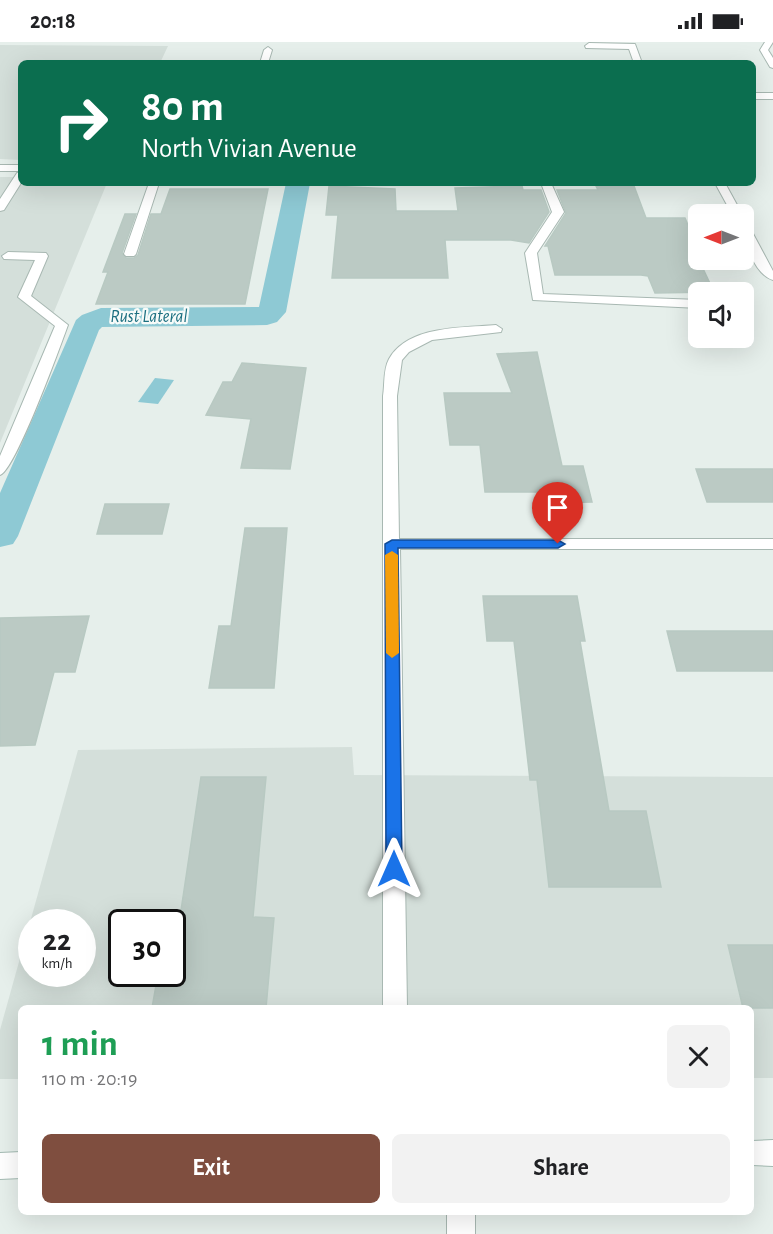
<!DOCTYPE html>
<meta charset="utf-8">
<style>
body{margin:0;font-family:"Alegreya Sans",sans-serif;background:#f2f2f2;color:#202124;height:100vh;display:flex;flex-direction:column;font-size:22px;white-space:nowrap}
*{box-sizing:border-box;margin:0}
p{font-size:20px;color:#757577}
.icon{flex:none;width:33px;height:33px;fill:none;stroke:currentColor;stroke-width:2;stroke-linecap:round;stroke-linejoin:round}
.map{position:relative;flex:1;overflow:hidden}
.side{position:absolute;left:18px;top:963px;width:736px;height:210px;display:flex;flex-direction:column;background:#fff;border-radius:9px;box-shadow:0 6px 24px #0002}
.side>*{flex:none}
.top-card{position:absolute;left:18px;top:18px;width:738px;height:126px;border-radius:9px;box-shadow:0 6px 24px #0002;background:#0b6e4f;color:#fff;overflow:hidden}
.needle{width:39px;rotate:270deg}
.tools{position:absolute;left:688px;top:162px;display:grid;gap:12px}
.tools a{display:grid;place-items:center;width:66px;height:66px;border-radius:9px;background:#fff;box-shadow:0 6px 24px #0002;font-size:30px}
.speed{position:absolute;left:18px;top:867px;display:flex;gap:12px;font-size:30px;font-weight:700;text-align:center}
.speed>*{display:grid;place-content:center;width:78px;height:78px;border-radius:50%;background:#fff;box-shadow:0 6px 24px #0002;line-height:1}
.speed small{font-size:15px;font-weight:400}
.speed .limit{border:3px solid #111;border-radius:9px;background:#fff;color:#111}
.pin{position:absolute;display:grid;place-items:center;width:51px;height:51px;color:#fff;margin:-62px -26px;border-radius:50% 50% 50% 0;rotate:-45deg;box-shadow:0 0 6px #0007}
.pin .icon{rotate:45deg}
.me{position:absolute;width:66px;margin:-33px;rotate:0deg;stroke-linejoin:round;filter:drop-shadow(0 0 4px #0008)}
.turn{display:flex;align-items:center;gap:21px;height:126px;padding:0 24px;font-size:27px}
.turn .icon{width:78px;height:78px;stroke-width:2.5}
.turn b{display:block;font-size:42px;line-height:51px}
.round{display:grid;place-items:center;flex:none;width:63px;height:63px;border-radius:9px;background:#f2f2f2}
.summary{display:flex;align-items:center;justify-content:space-between;height:102px;padding:0 24px}
h1{font-size:36px;font-weight:700;line-height:45px;color:#1e9e55}
.button{display:flex;gap:12px;margin-top:auto;padding:12px 24px}
.button a{flex:1;height:69px;border-radius:9px;background:#7f4e3f;color:#fff;font-size:24px;font-weight:700;line-height:69px;text-align:center}
.button a+a{background:#f2f2f2;color:#202124}
.status{display:flex;justify-content:space-between;align-items:center;height:42px;padding:0 30px;background:#fff;direction:ltr}
.status svg{height:16px;fill:currentColor}
.map>svg:first-child{display:block}
</style>
<div class="status"><b>20:18</b><svg viewBox="0 0 49 12"><path d="M0 12V9h3v3zM5 12V6h3v6zM10 12V3h3v9zM15 12V0h3v12zM26 1h20v11H26zM47 4h2v5h-2z"/></svg></div>
<div class="map">
<svg width="773" height="1192" viewBox="0 0 773 1192">
<rect width="100%" height="100%" fill="#e6efeb"/>
<path fill="#d4dfda" fill-rule="evenodd" d="M0,3l168,1 -8,17h-139v97l-21,-1z
M0,135h21v6h86l-107,260z
M352,705l2,28 419,2v301h-21v-70h-731v71h-21v-49l78,-280zM32,880h50v52h-50zM122,880h50v52h-50z"/>
<path fill="#8ec9d4" d="M155,336l19,2 -16,24 -20,-2z"/>
<g fill="none" stroke-linecap="round" stroke-linejoin="round">
<path fill="#8ec9d4" fill-rule="evenodd" d="M286,141h24l-24,129 -9,10 -10,3 -165,2 -3,3 -81,206 -5,8 -13,3v-54l76,-173 6,-5 19,-7 158,-1z"/>
</g>
<path fill="#bbcac4" stroke="#b8c9c2" stroke-width="1.5" d="M329,144l66,3 1,22h62l-3,-23 67,-2 1,4h18l8,22 -20,31 -18,-3h-66l3,38h-116l6,-63h-12z
M596,144h38l12,32h39l14,33v9l15,32 -59,1 -7,-17 -7,-1h-86l-7,-29h-3l21,-33 -9,-23h41z
M170,147h98l-23,115h-149l12,-32h-5l22,-58h11l-14,39 4,5h8l4,-3 13,-41h10z
M537,310l25,114h21l9,36 -46,1 -2,-11h-59l-5,-47h-30l-6,-52h68l-15,-39z
M242,321l64,5 -16,101 -49,-1 10,-49 -45,-4 17,-33h9z
M696,427h77v33h-66z
M105,462h64l-7,30h-65z
M245,486h42l-13,160h-65l10,-62h12z
M483,554h94l8,45h-5l29,170h37l15,76h-112l-12,-107h-7l-16,-139h-27z
M89,574l-14,56h-21l-19,73 -35,1v-128z
M667,589h106v40h-96z
M201,735h65l-13,140 21,1 -8,90h-114l6,-34h14v-52h-5l1,-5h12z
M728,903h45v63h-30z"/>
<g fill="none" stroke-linecap="round" stroke-linejoin="round">
<g stroke="#a8b8b2" stroke-width="2">
<path id="service" d="M589,1l46,1 7,19h-8l-5,-14 -43,-1 -1,-2z
M753,51h20v6h-20z
M21,130v11l-17,27 -4,1v-12l17,-26z
M149,141h10l-23,71 -2,2h-8l-2,-2z
M541,141h10l13,29 -27,41 6,41 156,6v8l-166,-8 -8,-47 27,-41z
M715,141h10l17,31h-10z
M744,183l6,3 23,43v9c-19,-6 -29,-38 -29,-55z
M8,210l38,1 2,3 -17,40 37,29c-8,22 -53,146 -68,150v-19l55,-130 -37,-29 17,-37 -31,-1 -2,-3z"/>
</g>
<g stroke="#a8b8b2" stroke-width="2">
<path id="minor" d="M765,0h8l-5,8 5,8v10l-3,-1 -10,-17z
M268,5l4,3 -4,13h-8l4,-13z
M0,123h21v6h-21z
M496,283l6,4 -1,3 -69,8 -23,12 -7,8 -5,36 2,143h374v10h-373l7,459h-24v-612c2,-12 0,-26 6,-37 19,-34 74,-31 107,-34z
M447,1170h28v22h-28z"/>
</g>
<g stroke="#a4bbb3" stroke-width="2">
<path id="secondary" d="M773,1098v26l-21,-1v-24z
M21,1110v26l-21,1v-26z"/>
</g>
<use href="#service" fill="#fff" fill-rule="evenodd"/>
<use href="#minor" fill="#fff" fill-rule="evenodd"/>
<use href="#secondary" fill="#fff" fill-rule="evenodd"/>
</g>
<path fill="#1a73e8" stroke="#114b97" stroke-width="1.5" d="M392,498h166l7,4 -7,4h-160l4,321 -2,4 -6,2 -6,-2 -2,-4 -1,-325z"/>
<path fill="#f59e0b" d="M392,509l6,4 1,98 -7,5 -6,-5 -1,-98z"/>
<g text-anchor="middle" dominant-baseline="central" stroke-width="4.5" stroke-linejoin="round" paint-order="stroke">
<g font-size="18" font-style="italic" fill="#1c6f80" stroke="#f7fbf9">
<text x="149" y="275">Rust Lateral</text>
</g>
</g>
</svg>
<div class="tools">
<a><svg class="needle" viewBox="-14 -14 28 28"><path d="M0-13l5 13h-10z" fill="#e53935"/><path d="M0 13l5-13h-10z" fill="#757577"/></svg></a>
<a><svg class="icon" aria-label="sound" viewBox="0 0 24 24"><path d="M4 9h4l5-4v14l-5-4H4zM17 9q2 3 0 6"/></svg></a>
</div>
<div class="speed"><div>22<small>km/h</small></div><div class="limit">30</div></div>
<div class="pin" style="left:558px;top:502px;background:#d93025"><svg class="icon" aria-label="arrive" viewBox="0 0 24 24"><path d="M6 21V4h12l-3 4 3 4H6"/></svg></div>
<svg class="me" style="left:394px;top:827px" viewBox="-20 -20 40 40"><path d="M0-17L14 15 0 8-14 15z" fill="#1a73e8" stroke="#fff" stroke-width="4"/></svg>
<div class="top-card">
<div class="turn"><svg class="icon" aria-label="right" viewBox="0 0 24 24"><path d="M7 20v-9h11M14 6l5 5-5 5"/></svg><div><b>80 m</b>North Vivian Avenue</div></div>
</div>
<section class="side">
<div class="summary"><div><h1>1 min</h1><p>110 m · 20:19</p></div><a class="round"><svg class="icon" aria-label="close" viewBox="0 0 24 24"><path d="M6 6l12 12M18 6L6 18"/></svg></a></div>
<div class="button"><a>Exit</a><a>Share</a></div>
</section>
</div>
